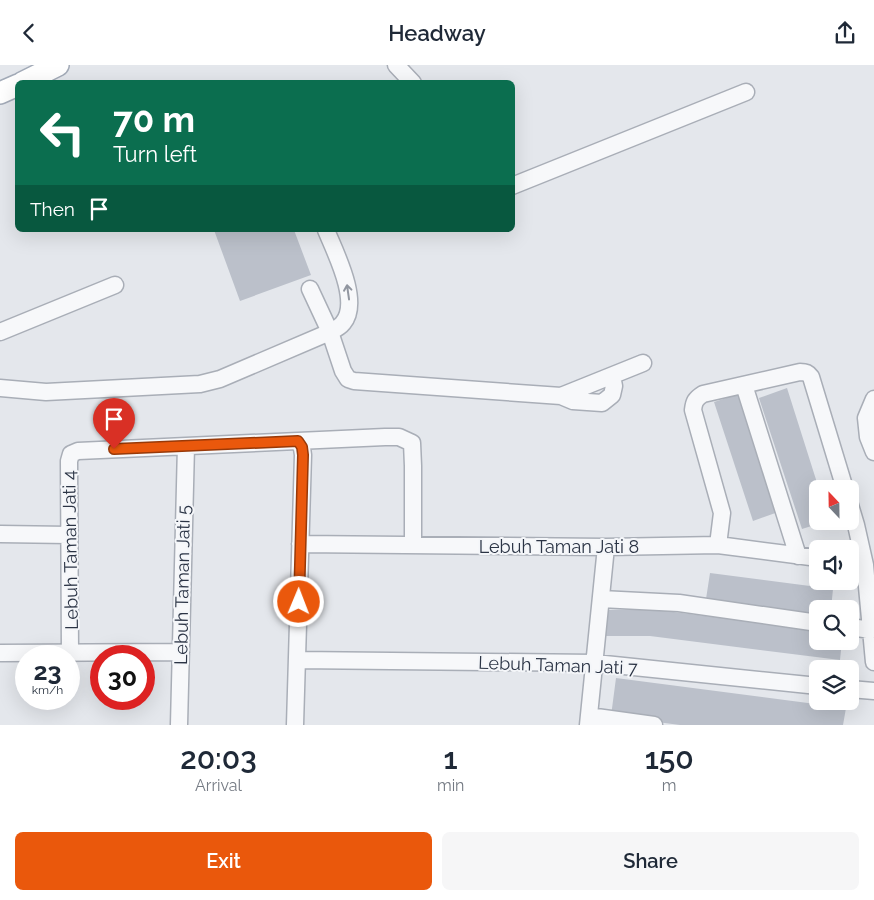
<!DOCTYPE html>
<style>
body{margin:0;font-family:Raleway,sans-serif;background:#f6f6f7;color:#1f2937;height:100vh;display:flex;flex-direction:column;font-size:19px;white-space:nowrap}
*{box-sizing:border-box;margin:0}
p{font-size:16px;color:#747a83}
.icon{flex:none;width:28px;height:28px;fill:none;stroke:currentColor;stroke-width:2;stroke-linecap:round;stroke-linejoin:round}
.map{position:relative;height:660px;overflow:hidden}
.side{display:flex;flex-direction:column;background:#fff;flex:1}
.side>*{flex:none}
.banner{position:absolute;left:15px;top:15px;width:500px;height:152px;border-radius:8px;box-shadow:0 5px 20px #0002;background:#0b6e4f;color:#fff;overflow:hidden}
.needle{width:32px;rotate:338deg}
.fabs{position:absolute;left:809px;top:415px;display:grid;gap:10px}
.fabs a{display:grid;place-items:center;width:50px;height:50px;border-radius:8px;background:#fff;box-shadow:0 5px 20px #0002;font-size:25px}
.speed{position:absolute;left:15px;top:580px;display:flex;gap:10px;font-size:25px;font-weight:700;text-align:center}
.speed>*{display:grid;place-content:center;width:65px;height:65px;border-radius:50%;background:#fff;box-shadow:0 5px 20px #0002;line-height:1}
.speed small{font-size:12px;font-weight:400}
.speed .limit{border:8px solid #d22;background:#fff;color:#111}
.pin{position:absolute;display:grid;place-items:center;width:42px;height:42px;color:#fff;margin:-51px -21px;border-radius:50% 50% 50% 0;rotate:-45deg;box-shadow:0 0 5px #0007}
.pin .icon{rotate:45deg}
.me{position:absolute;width:55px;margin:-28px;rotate:1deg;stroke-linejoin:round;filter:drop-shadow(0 0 4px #0008)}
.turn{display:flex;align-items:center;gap:18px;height:105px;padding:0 15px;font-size:22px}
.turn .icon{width:65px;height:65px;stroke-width:2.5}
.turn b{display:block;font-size:35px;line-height:42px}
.then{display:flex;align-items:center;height:48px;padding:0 15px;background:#0003;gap:10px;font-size:19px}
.eta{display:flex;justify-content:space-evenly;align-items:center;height:85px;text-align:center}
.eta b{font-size:30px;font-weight:600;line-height:35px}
.button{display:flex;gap:10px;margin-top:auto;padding:10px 15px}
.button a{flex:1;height:58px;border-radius:8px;background:#ea580c;color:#fff;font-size:20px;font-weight:600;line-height:58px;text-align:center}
.button a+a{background:#f6f6f7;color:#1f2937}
header{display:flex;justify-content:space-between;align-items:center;height:65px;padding:0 15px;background:#fff;font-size:22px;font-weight:600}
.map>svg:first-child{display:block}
</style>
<header><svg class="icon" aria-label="back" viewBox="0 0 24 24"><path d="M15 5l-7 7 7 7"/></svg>Headway<svg class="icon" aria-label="share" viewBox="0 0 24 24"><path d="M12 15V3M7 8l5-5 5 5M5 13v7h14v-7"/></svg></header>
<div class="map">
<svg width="874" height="660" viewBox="0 0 874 660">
<rect width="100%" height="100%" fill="#e4e7ec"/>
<path fill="#bbc0ca" d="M214,165h80l17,45 -71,26z
M787,323l32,101h-1v32l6,1 -22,7 -43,-131z
M742,328l39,118 -28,10 -39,-119z
M710,508l123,16 -2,20h-13v5l-112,-15z
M650,544l168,21v11h24l-2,19 -190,-24h-44v-26z
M616,613l230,30 -3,17h-163l-69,-9z"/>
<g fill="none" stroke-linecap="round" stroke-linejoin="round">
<g stroke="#a9aeb7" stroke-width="19">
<path id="minor" d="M396,0l17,18
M512,121l234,-94
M310,224l20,43 13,39 5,8 6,2 207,15 82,-33
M0,267l115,-47
M744,320l54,171
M0,323l46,4 154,-8 20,-5 110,-47c4,-2 10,-5 13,-9 18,-21 -8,-71 -17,-93
M561,331l12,5 29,2 10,-8 2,-9 -2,-10
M874,334l-8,19 2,19 6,15
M850,440l6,20 9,40 9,97
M0,469l69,1
M300,479l306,3 112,-2 100,13
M718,480l4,-32 -29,-103c1,-8 2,-11 10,-16l97,-22c6,0 8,1 11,5l34,112
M601,534l78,4 139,20
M850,562l21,3
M0,588l181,-1
M70,589l-1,-193 2,-7 7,-3 307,-14h14l13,6 1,23v79
M297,595l298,3 223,23
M850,624l24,2
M589,651l65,9
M179,660l7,-279
M295,660l8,-270 -1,-7 -4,-7
M588,660l18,-178"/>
</g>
<g stroke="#a3abb8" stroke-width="24">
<path id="major" d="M22,18l36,-18
M0,28l18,-8"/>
</g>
<use href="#minor" stroke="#f7f8fa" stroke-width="16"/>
<use href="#major" stroke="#fff" stroke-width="21"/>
</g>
<defs><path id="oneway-shaft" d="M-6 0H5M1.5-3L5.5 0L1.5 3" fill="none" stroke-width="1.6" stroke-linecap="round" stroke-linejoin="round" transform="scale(1.25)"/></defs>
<use stroke="#9196a0" href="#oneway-shaft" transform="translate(348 227) rotate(-98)"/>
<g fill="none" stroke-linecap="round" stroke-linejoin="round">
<g stroke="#983908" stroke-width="12">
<path id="route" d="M114,384l184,-8 4,6 1,8 -4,147"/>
</g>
<use href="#route" stroke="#ea580c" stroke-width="9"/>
</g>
<g text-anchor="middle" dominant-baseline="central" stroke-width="4" stroke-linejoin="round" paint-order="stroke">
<g font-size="18" fill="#2b3445" stroke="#f4f6f9">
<text x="559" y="481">Lebuh Taman Jati 8</text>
<text transform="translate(70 485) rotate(-91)">Lebuh Taman Jati 4</text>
<text transform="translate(182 520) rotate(-89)">Lebuh Taman Jati 5</text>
<text transform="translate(558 600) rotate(2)">Lebuh Taman Jati 7</text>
</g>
</g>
</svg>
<div class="fabs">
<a><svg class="needle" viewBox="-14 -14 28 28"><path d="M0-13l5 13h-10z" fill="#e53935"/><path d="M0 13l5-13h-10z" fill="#747a83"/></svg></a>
<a><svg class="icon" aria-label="sound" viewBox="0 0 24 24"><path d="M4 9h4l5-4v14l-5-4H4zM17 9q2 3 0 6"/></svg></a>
<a><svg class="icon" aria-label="search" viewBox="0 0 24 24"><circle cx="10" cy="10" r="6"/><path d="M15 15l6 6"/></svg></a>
<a><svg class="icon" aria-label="layers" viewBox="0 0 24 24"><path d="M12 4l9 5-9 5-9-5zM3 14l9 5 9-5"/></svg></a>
</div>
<div class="speed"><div>23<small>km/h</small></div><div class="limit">30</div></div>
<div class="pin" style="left:114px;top:384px;background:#d93025"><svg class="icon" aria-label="arrive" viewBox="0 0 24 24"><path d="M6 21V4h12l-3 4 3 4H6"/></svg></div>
<svg class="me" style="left:299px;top:537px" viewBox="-20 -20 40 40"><circle r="17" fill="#ea580c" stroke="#fff" stroke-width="3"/><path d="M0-11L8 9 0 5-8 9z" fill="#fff"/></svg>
<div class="banner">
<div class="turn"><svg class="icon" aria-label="left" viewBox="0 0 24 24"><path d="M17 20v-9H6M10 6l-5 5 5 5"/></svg><div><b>70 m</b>Turn left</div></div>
<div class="then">Then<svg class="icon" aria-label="arrive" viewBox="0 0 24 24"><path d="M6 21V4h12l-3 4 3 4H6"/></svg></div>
</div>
</div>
<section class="side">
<div class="eta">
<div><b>20:03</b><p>Arrival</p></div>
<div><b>1</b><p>min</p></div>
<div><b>150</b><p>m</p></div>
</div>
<div class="button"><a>Exit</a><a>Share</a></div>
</section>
